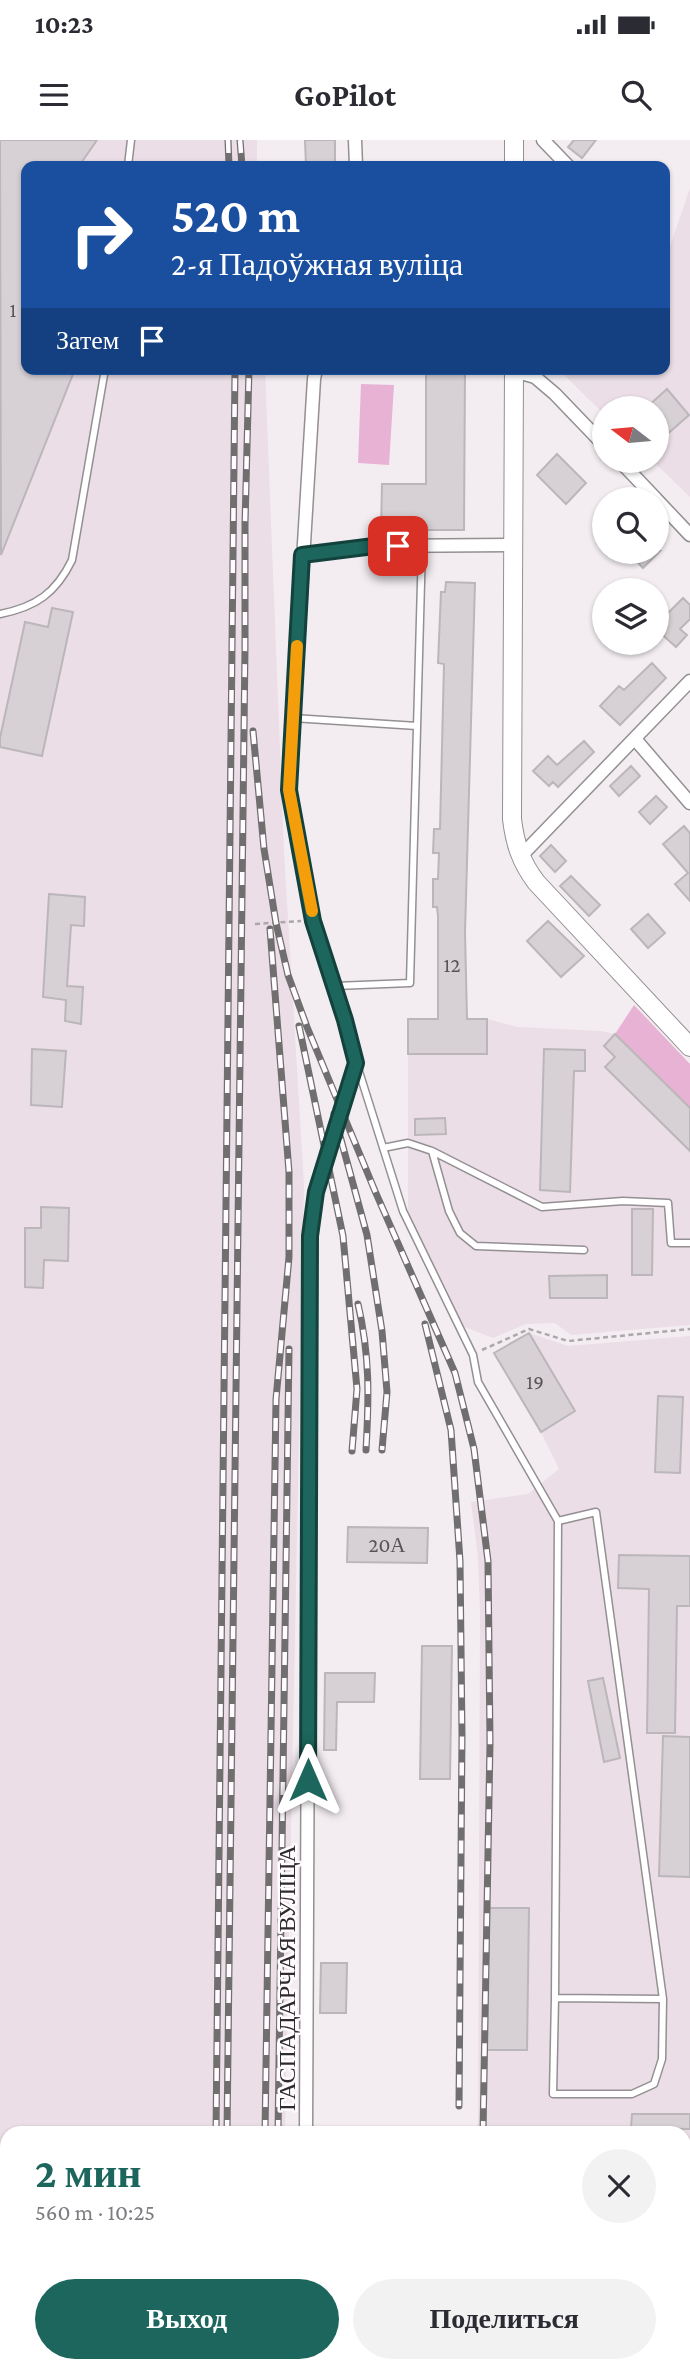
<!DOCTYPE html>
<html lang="ru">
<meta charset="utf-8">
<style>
body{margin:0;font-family:"Crimson Pro",serif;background:#f2f2f3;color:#2b2b33;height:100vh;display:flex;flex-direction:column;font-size:26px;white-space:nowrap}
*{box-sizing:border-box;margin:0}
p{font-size:23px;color:#7c7c81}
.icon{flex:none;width:38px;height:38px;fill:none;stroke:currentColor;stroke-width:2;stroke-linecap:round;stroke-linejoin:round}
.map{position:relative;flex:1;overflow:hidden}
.side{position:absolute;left:0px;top:1986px;width:691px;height:247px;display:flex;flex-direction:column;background:#fff;border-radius:21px 21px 0 0;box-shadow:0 2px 5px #0004}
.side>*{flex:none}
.hud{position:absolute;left:21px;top:21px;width:649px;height:214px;border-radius:14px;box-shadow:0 2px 5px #0004;background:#1a4fa0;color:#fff;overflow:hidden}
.needle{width:46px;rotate:286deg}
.tools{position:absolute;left:592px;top:256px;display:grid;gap:14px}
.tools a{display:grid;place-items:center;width:77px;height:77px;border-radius:50%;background:#fff;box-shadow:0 2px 5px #0004;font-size:35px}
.pin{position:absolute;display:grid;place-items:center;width:60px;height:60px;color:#fff;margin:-30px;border-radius:14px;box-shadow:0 4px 10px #0006}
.me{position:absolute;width:77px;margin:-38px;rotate:0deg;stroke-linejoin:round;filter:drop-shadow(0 0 5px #0008)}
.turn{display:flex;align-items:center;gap:24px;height:147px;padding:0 35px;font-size:32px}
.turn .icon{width:91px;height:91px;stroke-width:2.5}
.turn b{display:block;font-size:49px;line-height:60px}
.then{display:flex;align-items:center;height:66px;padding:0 35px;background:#0003;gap:14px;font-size:26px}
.round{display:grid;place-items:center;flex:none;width:74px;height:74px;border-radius:37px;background:#f2f2f3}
.headline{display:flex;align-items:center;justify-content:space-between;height:119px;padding:0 35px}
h1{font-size:42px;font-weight:700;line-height:52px;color:#1d665d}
.primary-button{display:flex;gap:14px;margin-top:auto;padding:14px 35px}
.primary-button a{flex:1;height:80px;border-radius:42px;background:#1d665d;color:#fff;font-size:28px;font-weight:700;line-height:80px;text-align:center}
.primary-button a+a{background:#f2f2f3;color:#2b2b33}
.status{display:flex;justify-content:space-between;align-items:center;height:49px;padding:0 35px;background:#fff;direction:ltr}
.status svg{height:19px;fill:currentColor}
header{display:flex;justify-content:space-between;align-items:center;height:91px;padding:0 35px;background:#fff;font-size:32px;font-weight:700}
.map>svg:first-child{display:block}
</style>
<div class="status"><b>10:23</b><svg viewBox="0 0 49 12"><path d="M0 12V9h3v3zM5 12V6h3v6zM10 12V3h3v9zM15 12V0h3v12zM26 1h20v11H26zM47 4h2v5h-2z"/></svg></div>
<header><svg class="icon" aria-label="menu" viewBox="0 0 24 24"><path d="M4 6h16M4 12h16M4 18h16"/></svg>GoPilot<svg class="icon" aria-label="search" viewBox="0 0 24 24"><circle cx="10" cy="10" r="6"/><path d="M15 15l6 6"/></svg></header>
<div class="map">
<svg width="690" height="2232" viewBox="0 0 690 2232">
<rect width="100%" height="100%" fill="#f3edf1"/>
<path fill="#ebdee6" d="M0,0h257v26h-231v203h239l19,483 20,333 -19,948h-278v233h274v6h-281z
M690,48v309l-38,-37h4v-52h-52v6l-46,-45h107v-108z
M408,879h79l31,8 83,4 14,3 75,74v217l-119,10 -16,-12 -29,1 -33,14 -31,-12 -54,-114z
M529,1193l39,13 122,-10v1036h-328v-6h322v-233h-210l4,-10 2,-510 -2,-56 -7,-55 57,-8 31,-25 -18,-37 -47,-79z"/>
<path fill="#e8b2d5" d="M361,244l33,1 -5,80 -31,-2z
M634,865l56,59v44l-75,-74z"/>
<path fill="#d7d1d5" stroke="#bbb6b9" stroke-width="2" d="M0,0h97l-18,26h-53v203h49l-74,186z
M305,0h30v26h-29z
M574,0h22l-14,18 -14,-11z
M426,229h39l-1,161h-83l1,-46h44z
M667,249l22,26 -33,29v-36h-10z
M557,314l29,29 -20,21 -29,-29z
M627,411h33l-17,17z
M446,442l29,1 -10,349 2,87h20v35h-79v-35h30v-103l-1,-9h-4v-28h5l1,-26h-6l1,-24h6l4,-165 -6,-1 3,-71h4z
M683,458l7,7v14l-10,10 7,6 -11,12 -20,-18v-22l9,9z
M52,468l21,4 -31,144 -42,-9v-9l25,-116 23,5z
M652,523l14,15 -46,47 -20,-19 19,-20 5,4z
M584,601l10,11 -36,35 -5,-5 -4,4 -16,-15 15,-15 9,9z
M631,626l9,10 -21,20 -9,-10z
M656,656l11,11 -17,17 -11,-12z
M684,686l6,7v68l-15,-17 13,-11 -25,-29z
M551,705l15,16 -11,11 -15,-16z
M571,736l29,29 -11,11 -29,-30z
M49,754l36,3 -1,29 -13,-1 -4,61 16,1 -2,37 -16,-3 1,-21 -23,-3z
M648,774l17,19 -17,15 -17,-19z
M548,781l36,35 -23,21 -34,-36z
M615,894l75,74v43l-85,-84 10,-10 -11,-11z
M32,909l34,2 -4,56 -31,-2z
M544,909l41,1v21h-11l-4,121 -30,-2z
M445,978l1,16 -31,1v-16z
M41,1067l28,1 -1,53 -24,-1 -1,28 -18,-1v-59h16z
M632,1069h21l-1,66h-20z
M607,1135v23h-57l-1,-22z
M529,1193l46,78 -34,21 -47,-79z
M658,1256l25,1 -3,76 -25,-1z
M348,1387l80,1 -1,35 -80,-1z
M619,1415l71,1v50h-13l-2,127h-28l2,-144 -31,-1z
M422,1506h30l-2,133h-30z
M325,1533h50l-1,29h-37l-1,48h-12z
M603,1538l17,80 -16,4 -16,-81z
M663,1596l27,1v140l-31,-1z
M488,1768h41l-2,142h-41z
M321,1823h26l-1,50h-26z
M632,1974h58v15l-59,-1z"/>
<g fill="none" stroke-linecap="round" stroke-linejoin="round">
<g stroke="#948f92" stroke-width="9">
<path id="lane" d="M128,26l3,-26
M0,474c36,-7 56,-21 72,-54l33,-191
M293,578l124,8
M335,846l75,-3 12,-437
M357,925l46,146 70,144 5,27 80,139 -3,477 108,1 -67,-487 -38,9
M383,1008l25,-5 24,8 17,60 11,22 16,13 108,4
M432,1011l110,56 81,-6 45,2 3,40h19
M555,1858l-2,96h79l22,-10 8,-25 1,-60
M684,2103h6"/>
</g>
<g stroke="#948f92" stroke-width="15">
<path id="street" d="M355,0l1,26
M543,0l25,26
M514,231l21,6 20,17 49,51
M619,320l37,39
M656,359l34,36
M302,415l72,-9 139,-1
M635,599l55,64
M520,717l170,-176
M306,1993l4,-897 6,-44 40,-129 -11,-44 -32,-98 -24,-131 25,-411 2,-10"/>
</g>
<g stroke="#948f92" stroke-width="20">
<path id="secondary" d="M514,26v-26
M514,229l-2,450c3,25 9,43 24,63l154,165"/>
</g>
<path stroke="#aba7aa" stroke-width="2.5" stroke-dasharray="5 3.5" stroke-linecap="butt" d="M255,784l46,-3
M482,1210l47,-21 39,12 122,-12
M283,2232l1,-6"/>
<use href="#lane" stroke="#fff" stroke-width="6"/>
<use href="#street" stroke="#fff" stroke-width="12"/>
<use href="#secondary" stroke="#fff" stroke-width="18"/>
<g stroke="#716e70" stroke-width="7">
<path id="rail" d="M228,0l1,26
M240,0l2,26
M253,591l11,118 12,74 12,52 19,52 68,164 80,182 19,76 14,112 2,181 -7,391
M299,886l44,210 14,153 -5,62
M334,974l33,121 15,96 5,61 -5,58
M358,1164c12,52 11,93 8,146
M425,1184l26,106 9,131 2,174 -3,371
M216,1993l19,-1764
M227,1993l18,-1485v-124l4,-155
M265,1993l11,-734 13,-142v-85l-19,-243
M278,1993l11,-784
M214,2226v6
M276,2226l1,6
M167,2232v-6
M225,2232v-6
M261,2232v-6
M477,2232v-6"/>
</g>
<use href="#rail" stroke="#fffbfe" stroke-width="4.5" stroke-dasharray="13" stroke-linecap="butt"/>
</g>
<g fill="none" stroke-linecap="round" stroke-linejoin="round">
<g stroke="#13423c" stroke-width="18">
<path id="route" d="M308,1640l2,-544 6,-44 40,-129 -11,-43 -32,-99 -24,-131 13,-235 72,-9h24"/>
</g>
<use href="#route" stroke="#1d665d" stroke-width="12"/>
<path stroke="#f59e0b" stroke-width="12" d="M297,506l-8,144 23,121"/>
</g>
<g text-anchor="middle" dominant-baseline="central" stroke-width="5" stroke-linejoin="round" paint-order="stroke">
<g font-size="21" fill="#585456">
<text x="13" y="170">1</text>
<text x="452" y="825">12</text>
<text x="535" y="1242">19</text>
<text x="387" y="1405">20А</text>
</g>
<g font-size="24" fill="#2d2b2c" stroke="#fffbfe">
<text transform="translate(286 1838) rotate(-90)">ГАСПАДАРЧАЯ ВУЛІЦА</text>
</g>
</g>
</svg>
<div class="tools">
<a><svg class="needle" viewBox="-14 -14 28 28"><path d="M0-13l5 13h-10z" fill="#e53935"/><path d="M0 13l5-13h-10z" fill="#7c7c81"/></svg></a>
<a><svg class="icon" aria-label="search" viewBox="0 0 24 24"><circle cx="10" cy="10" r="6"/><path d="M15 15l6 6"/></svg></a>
<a><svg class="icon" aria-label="layers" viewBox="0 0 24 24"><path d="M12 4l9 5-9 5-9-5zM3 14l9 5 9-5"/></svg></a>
</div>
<div class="pin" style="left:398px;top:406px;background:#d93025"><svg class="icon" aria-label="arrive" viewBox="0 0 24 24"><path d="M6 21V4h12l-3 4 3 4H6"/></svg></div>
<svg class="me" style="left:308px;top:1640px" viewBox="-20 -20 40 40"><path d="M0-17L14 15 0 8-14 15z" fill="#1d665d" stroke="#fff" stroke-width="4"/></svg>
<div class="hud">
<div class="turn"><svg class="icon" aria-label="right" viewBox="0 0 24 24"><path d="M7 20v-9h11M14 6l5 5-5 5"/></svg><div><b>520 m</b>2-я Падоўжная вуліца</div></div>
<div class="then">Затем<svg class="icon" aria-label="arrive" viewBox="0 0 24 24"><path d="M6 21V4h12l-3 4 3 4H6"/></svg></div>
</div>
<section class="side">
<div class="headline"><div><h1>2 мин</h1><p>560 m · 10:25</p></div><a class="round"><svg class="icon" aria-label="close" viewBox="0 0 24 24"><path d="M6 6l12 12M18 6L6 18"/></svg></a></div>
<div class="primary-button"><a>Выход</a><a>Поделиться</a></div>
</section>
</div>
